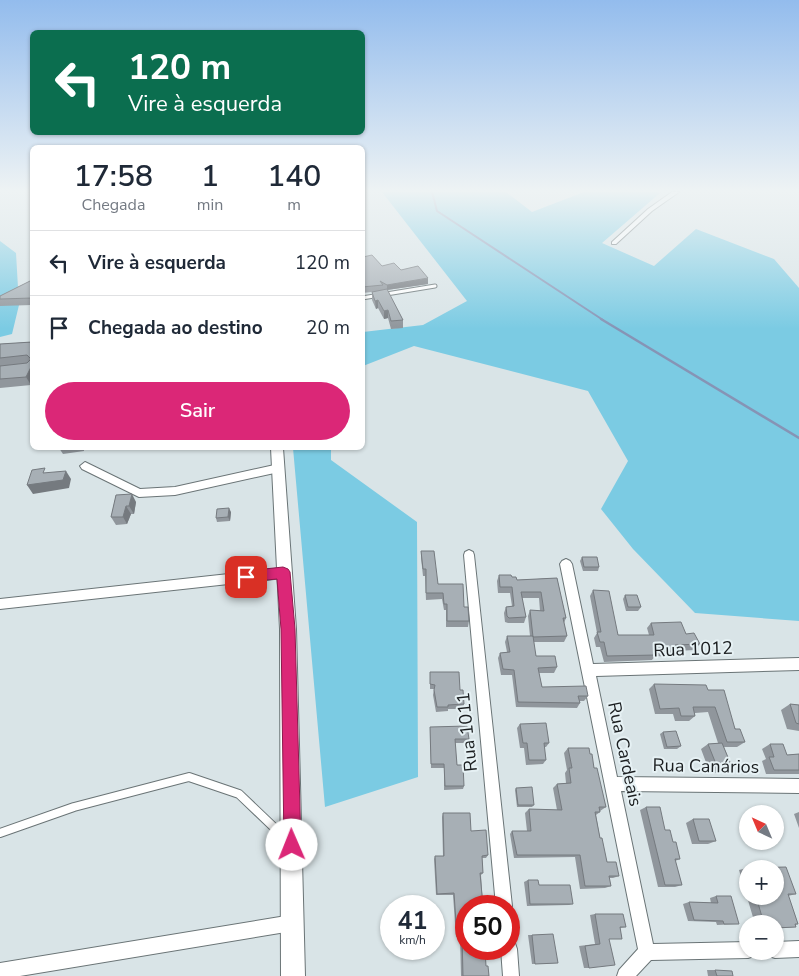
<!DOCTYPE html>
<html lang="pt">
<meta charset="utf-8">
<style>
body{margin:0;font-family:"Nunito Sans",sans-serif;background:#f2f2f3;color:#1f2937;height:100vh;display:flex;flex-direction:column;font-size:19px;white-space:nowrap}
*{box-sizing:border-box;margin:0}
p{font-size:16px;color:#747a83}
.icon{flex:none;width:28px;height:28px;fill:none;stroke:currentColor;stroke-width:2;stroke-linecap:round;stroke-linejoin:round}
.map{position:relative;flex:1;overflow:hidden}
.sheet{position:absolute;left:30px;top:145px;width:335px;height:305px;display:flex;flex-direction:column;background:#fff;border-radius:8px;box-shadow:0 1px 4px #0004}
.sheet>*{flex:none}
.top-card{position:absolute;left:30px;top:30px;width:335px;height:105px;border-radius:8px;box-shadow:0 1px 4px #0004;background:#0b6e4f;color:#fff;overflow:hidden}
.needle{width:32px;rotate:316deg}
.fabs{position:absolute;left:739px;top:805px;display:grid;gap:10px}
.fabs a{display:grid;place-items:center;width:45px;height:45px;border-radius:50%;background:#fff;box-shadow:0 1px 4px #0004;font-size:25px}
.speed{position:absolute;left:380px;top:895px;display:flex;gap:10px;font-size:25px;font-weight:700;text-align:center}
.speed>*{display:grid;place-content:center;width:65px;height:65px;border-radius:50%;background:#fff;box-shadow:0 1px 4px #0004;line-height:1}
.speed small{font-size:12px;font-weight:400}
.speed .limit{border:8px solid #d22;background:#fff;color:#111}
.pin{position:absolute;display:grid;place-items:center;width:42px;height:42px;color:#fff;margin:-21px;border-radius:10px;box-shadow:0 2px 8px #0006}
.me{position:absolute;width:55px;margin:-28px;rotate:359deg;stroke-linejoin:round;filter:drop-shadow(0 0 4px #0008)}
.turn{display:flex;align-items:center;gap:18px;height:105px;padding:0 15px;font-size:22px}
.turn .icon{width:65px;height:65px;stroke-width:2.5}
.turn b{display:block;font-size:35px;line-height:42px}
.eta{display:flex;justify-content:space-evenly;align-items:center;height:85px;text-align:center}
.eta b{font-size:30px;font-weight:600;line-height:35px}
.primary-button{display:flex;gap:10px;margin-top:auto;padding:10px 15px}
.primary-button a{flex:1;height:58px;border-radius:30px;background:#db2777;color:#fff;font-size:20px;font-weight:600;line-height:58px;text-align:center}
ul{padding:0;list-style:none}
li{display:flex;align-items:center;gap:15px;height:65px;padding:0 15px;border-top:1px solid #e0e1e3}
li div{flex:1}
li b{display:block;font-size:19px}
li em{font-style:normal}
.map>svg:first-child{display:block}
</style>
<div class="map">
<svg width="799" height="976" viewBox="0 0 799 976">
<rect width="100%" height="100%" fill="#d9e4e7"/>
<path fill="#7bcbe3" d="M382,192h124l26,20 52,-20h74l2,1 -58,50 52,23 42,-37 78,30 25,29v333l-104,-8 -62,-64 -32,-40 27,-48 -40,-70 -174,-45 -51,20v-34l60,-7 44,-24z
M0,241l16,12 3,52 -7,29 -12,3z
M293,448h38v12l86,62 1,255 -93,30z"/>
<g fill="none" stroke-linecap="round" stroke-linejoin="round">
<path stroke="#8694b5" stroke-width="2" d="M432,192l5,19 166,109"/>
<path stroke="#8694b5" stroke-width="2.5" d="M601,319l198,119"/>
<g stroke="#6a7476" stroke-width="5">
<path id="service-far1" d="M362,298l73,-12"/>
</g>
<g stroke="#6a7476" stroke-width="10">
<path id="service" d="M0,833l74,-26 115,-30 50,17 45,43"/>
</g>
<g stroke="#6a7476" stroke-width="2">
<path id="minor" d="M672,192h7l-27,19 -36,33h-4v-2l36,-33z
M85,462l55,27 35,-2 104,-23 5,4 -5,4 -104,23 -36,2 -57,-28 -2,-3z
M469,550l4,2 1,3 38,351 -3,6v-6h-13l-32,-351 1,-3z
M566,559l4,2 2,3 21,100 206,-6v12l-203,6 21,101 182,2v14l-178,-2 32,153 95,-2v9h8l-2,5 -6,2 -97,2 -15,16h-19l2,-6 19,-21 -78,-385 2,-3z
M283,568l4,2 2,3 -2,3 -4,2 -283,31v-10z
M292,915l6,2 2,6 -2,6 -6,2 -272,45h-20v-13z
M509,941l6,2 2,6 2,27h-16l-2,-27h8z
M799,941v16l-24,1 -6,-2 -2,-5h8v-9z"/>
</g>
<g stroke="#6a7476" stroke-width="2">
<path id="secondary" d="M271,448h12l13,181 9,347h-24l-1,-347z"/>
</g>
<use href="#service-far1" stroke="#fff" stroke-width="3"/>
<use href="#service" stroke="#fff" stroke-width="8"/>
<use href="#minor" fill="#fff" fill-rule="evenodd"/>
<use href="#secondary" fill="#fff" fill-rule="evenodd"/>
</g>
<path fill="#90969c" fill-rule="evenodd" d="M362,255l1,2 19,9 19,4 27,14 -41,6 16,30v8l-12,1 -3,-11 -4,1 -6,-11 -2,1 -4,-9v-8l-10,1z
M32,280v25l-32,1v-10z
M32,340v42l-1,3 -31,3v-44l32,-2z
M59,448h25v3l-21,3z
M116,495l20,7 -2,12h-3l-4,10 -11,1 -5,-8z
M231,512l-1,9 -13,1 -1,-4z
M421,551l17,33 26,23 5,14 -1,6h-22v-17h-2l-2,-11 -16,1 -1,-24h-2l-2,-18z
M582,557l17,10 -1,4h-15l-3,-10z
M499,575l13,2 5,3 40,-2 9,40 -2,5 3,13 -3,6h-31l3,14 21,11 -3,6h-15l3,14 46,9 -4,5h-4v2l-3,5 -61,-1 -4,-32h-11l-3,-17 2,-5 7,-1 -2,-10 2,-6h23l-2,-20 2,-6 10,1 -1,-13h-17l4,19 -2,6h-16l-3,-1 -1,-9 2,-6 6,-1 -2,-13h-12l-1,-12z
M593,590l25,45h31l-2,-7 4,-5 35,11 14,10 -6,6 -17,1 -5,6 -17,-1 -3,4 -48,2 -4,-15h-4l-2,-9 3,-5 -7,-37z
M625,595l16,12 -3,4h-12l-3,-12z
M430,672l30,18 4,14 -1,5h-15v2l-12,1 -3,-17 1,-6h-4z
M654,684l54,6 37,52 -8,5h-13l8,20 -8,5 -14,1 -9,-24 7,-5 10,-1 -10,-31 -13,1v3l-6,5h-14l-2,-7h-18l-6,-25z
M790,704l9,1v26l-12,-2 -6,-19z
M520,724l29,19 -3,4h-2l2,13 -3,4 -17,1 -2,-17h-4l-3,-20z
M430,727l39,12 -2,4h-12l2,22 7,21 -1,3 -19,1v-22h-13l-1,-37z
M663,732l18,14 -4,3h-13l-4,-15z
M770,744l17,11 12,-1v20h-33l-4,-13 4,-2 -4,-10z
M568,748l22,6 16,53 -6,4v1l-4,3 4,23 7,24 12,14 -6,2h-4l2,8 -6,2 -25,1 -5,-32 -61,1 -4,-24 2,-3h15l-2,-18 4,-4 28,1 -4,-22 4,-4 9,-1 -1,-10 2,-3 -3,-17z
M516,788l18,17 -2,2h-15l-2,-17z
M646,807l27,35 7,17 -5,2 7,24 -7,2h-17l-18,-77z
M799,812v16l-5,-14z
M443,813l28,18 17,24 -2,3h-4l1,15 -2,2 2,31h-17l20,60 3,10h-28l-1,-40 -4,1 -3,-42h-17l-2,-36 1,-3h8l-1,-39z
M693,819l23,22 -8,3h-16l-6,-21z
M747,868l49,26 -8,2 10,28 -3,1 1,2 -21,1v-4h-20l-16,-54zM748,869l27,27h-27z
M528,880l45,24 -4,1 -42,1 -3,-24z
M716,896l23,28 -22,1 -1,-3 -28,-1 -5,-17 6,-2 22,1 -1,-5z
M595,914l31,13 -6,1 2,11h-13l-20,29h-5l-5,-22 16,-2 -5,-29z
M528,935h4l26,28 -26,1z
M707,970h8l18,6h-25z"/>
<path fill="#757a7f" d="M428,278v6l-41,6v-5z
M378,300v8l-2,1 -1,-8z
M388,310v8l-4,1v-8z
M32,365v17l-1,3 -5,-8z
M66,471l5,8 -2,9 -36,6 -6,-9z
M132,494l4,8 -2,12 -5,-8z
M126,506l5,8 -4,10 -4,-7z
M229,508l2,4 -1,9 -2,-4z"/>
<path fill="#a7afb5" stroke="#757a7f" d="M362,255l1,2 9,-2 10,11 12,-3 7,7 17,-4 10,12 -41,7 -7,-4 3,4 -21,2z
M32,280v18l-32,1v-3z
M387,289l16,31 -12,1 -3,-11 -4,1 -6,-11 -3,1 -3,-9z
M32,340v25l-6,12 -26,2v-13l27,-3 4,-4 -4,-4 -27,3v-14l32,-2z
M45,468l-2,5 23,-2 -3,9 -36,5 5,-15z
M132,494l-3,12h-3l-3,11h-12l5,-22z
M229,508l-1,9 -12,1 1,-9z
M421,551h13l4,33h25l1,23h4l1,14h-22v-17h-3l-1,-11h-17v-24h-3z
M582,557h15l2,10h-15z
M499,575h12l1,2h4l1,3 40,-2 9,40h-3l4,18 -34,1 -3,-27 14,1 -3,-19h-20l5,25 -17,1 -2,-2 -1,-9 8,-1 -2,-19h-12z
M593,590l16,1 9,44h36l-3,-12 30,-1 5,12 8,-1 6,11 -25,1 2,6h-22l1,4 -49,1 -3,-14h-4l-3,-10h4z
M625,595h12l4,12h-13z
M507,636h26l3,20h19l2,11 -19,1 4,19 44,-1 2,10h-10l2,7 -62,-1 -4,-32 -11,-1 -3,-16 10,-1z
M430,672h29l1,18h3l1,14 -16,1v2h-11l-3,-17 1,-5 -5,-1z
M654,684l52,1 2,5h16l11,39h5l5,13h-18l-12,-35h-22l2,9h-14l-2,-8 -19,1z
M790,704l9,1v19l-3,-1z
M546,723l3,20h-5l2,17h-17l-2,-17h-4l-3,-19z
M467,726l2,13h-14l2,26h6l1,21h-19l-1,-22h-13l-1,-37z
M676,731l5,15 -14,1 -4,-15z
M722,743l10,24 -14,2 -10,-25z
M770,744h13l4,11 12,-1v16h-25l-5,-13h5z
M568,748h21l1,6h2l2,14h3l9,39h-7l1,5h-5l5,26h2l5,24h9l3,14h-10l2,10h-26l-5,-31h-63l-5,-24h19l-2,-22 33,1 -5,-26 14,-1 -2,-15h3z
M532,787l2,18h-16l-2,-17z
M646,807h14l5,23h5l3,12h3l4,17h-5l7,26h-17z
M443,813h27l1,18 15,-1 2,25 -6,1 1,17h-3l3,33 -4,-4v4h-13v43h19l1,17h2l1,10h-26l-1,-40h-5l-3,-43 -17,1 -2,-38h9z
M693,819h16l7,22h-17z
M786,867l10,27h-8l10,30h-3l1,3 -21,1v-4h-11l-8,-28h19v-27h-27l-1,-1z
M528,880h10l1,5h31l3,19h-43z
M716,896h15l8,28h-15l-1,-3 -29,-1 -5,-18 29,1z
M595,914h28l3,13h-6l2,12h-13l6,26 -26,3 -4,-22 15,-2z
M553,934l5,29 -23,1 -3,-29z
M715,970l17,1 1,5h-16z"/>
<linearGradient id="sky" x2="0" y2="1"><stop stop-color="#93bced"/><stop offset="0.58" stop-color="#eef3f4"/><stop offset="1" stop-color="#eef3f4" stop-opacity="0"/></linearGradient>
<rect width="799" height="329" fill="url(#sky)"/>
<path fill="#db2777" stroke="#8e194d" d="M283,567l5,2 2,3 5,57 6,216 -3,6 -6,2 -6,-2 -2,-6 -3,-216 -4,-50 -31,3 -5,-1 -2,-4 2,-4 5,-2z"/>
<g text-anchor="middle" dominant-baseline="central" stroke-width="4" stroke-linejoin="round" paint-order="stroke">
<g font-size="18" fill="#1a1d1f" stroke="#e6f1f4">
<text transform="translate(693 649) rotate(-2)">Rua 1012</text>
<text transform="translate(467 732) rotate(-96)">Rua 1011</text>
<text transform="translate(625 754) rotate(78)">Rua Cardeais</text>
<text transform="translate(706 766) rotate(1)">Rua Canários</text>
</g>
</g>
</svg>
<div class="fabs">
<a><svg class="needle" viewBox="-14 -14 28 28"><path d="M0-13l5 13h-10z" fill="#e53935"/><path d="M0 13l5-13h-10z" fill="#747a83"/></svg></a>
<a>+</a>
<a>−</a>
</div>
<div class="speed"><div>41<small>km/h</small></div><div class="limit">50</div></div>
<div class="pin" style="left:246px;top:577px;background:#d93025"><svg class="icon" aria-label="arrive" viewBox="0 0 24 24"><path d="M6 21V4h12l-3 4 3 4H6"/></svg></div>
<svg class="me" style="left:292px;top:845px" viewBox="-20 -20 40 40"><circle r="19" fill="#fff"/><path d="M0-13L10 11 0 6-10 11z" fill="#db2777"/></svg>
<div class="top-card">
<div class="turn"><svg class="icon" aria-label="left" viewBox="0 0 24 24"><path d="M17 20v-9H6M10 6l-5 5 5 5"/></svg><div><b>120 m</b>Vire à esquerda</div></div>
</div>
<section class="sheet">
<div class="eta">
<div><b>17:58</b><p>Chegada</p></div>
<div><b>1</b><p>min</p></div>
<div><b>140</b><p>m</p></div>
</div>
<ul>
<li><svg class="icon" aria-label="left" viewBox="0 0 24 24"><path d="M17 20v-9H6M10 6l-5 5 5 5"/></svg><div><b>Vire à esquerda</b></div><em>120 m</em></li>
<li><svg class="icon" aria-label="arrive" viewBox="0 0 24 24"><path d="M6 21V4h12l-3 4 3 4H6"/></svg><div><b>Chegada ao destino</b></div><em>20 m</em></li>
</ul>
<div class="primary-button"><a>Sair</a></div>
</section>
</div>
